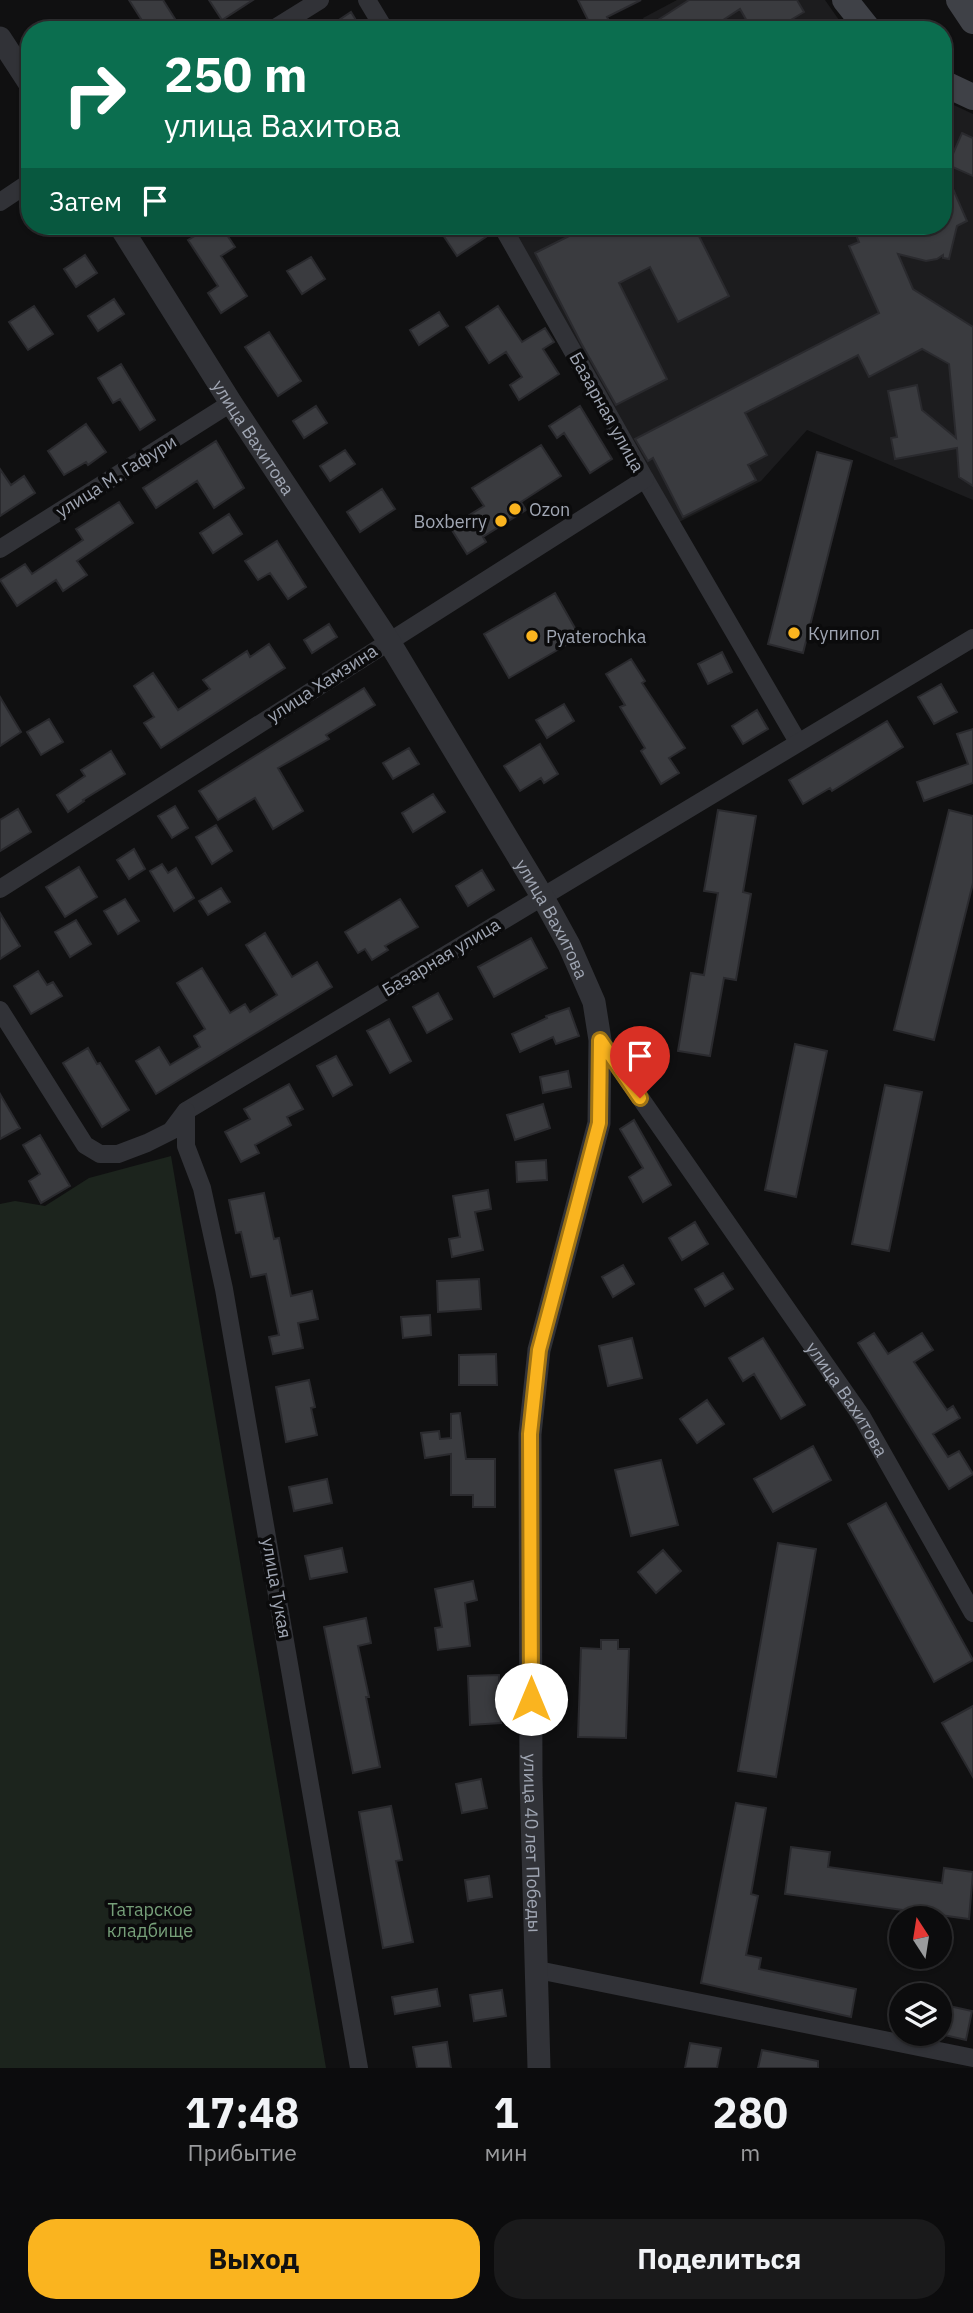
<!DOCTYPE html>
<html lang="ru">
<meta charset="utf-8">
<style>
body{margin:0;font-family:"IBM Plex Sans",sans-serif;background:#1a1a1b;color:#f1f3f6;height:100vh;display:flex;flex-direction:column;font-size:26px;white-space:nowrap}
*{box-sizing:border-box;margin:0}
p{font-size:23px;color:#9a9b9d}
.icon{flex:none;width:38px;height:38px;fill:none;stroke:currentColor;stroke-width:2;stroke-linecap:round;stroke-linejoin:round}
.map{position:relative;height:2068px;overflow:hidden}
.panel{display:flex;flex-direction:column;background:#0c0c0d;flex:1}
.panel>*{flex:none}
.hud{position:absolute;left:21px;top:21px;width:931px;height:214px;border-radius:28px;box-shadow:0 2px 5px #0004,0 0 0 2px #2c2c2e;background:#0b6e4f;color:#fff;overflow:hidden}
.needle{width:46px;rotate:348deg}
.fabs{position:absolute;left:889px;top:1906px;display:grid;gap:14px}
.fabs a{display:grid;place-items:center;width:63px;height:63px;border-radius:50%;background:#0c0c0d;box-shadow:0 2px 5px #0004,0 0 0 2px #2c2c2e;font-size:35px}
.pin{position:absolute;display:grid;place-items:center;width:60px;height:60px;color:#fff;margin:-72px -30px;border-radius:50% 50% 50% 0;rotate:-45deg;box-shadow:0 0 7px #0007}
.pin .icon{rotate:45deg}
.me{position:absolute;width:77px;margin:-38px;rotate:0deg;stroke-linejoin:round;filter:drop-shadow(0 0 5px #0008)}
.turn{display:flex;align-items:center;gap:24px;height:147px;padding:0 28px;font-size:32px}
.turn .icon{width:91px;height:91px;stroke-width:2.5}
.turn b{display:block;font-size:49px;line-height:60px}
.then{display:flex;align-items:center;height:66px;padding:0 28px;background:#0003;gap:14px;font-size:26px}
.eta{display:flex;justify-content:space-evenly;align-items:center;height:119px;text-align:center}
.eta b{font-size:42px;font-weight:800;line-height:49px}
.cta{display:flex;gap:14px;margin-top:auto;padding:14px 28px}
.cta a{flex:1;height:80px;border-radius:28px;background:#fab41f;color:#111;font-size:28px;font-weight:800;line-height:80px;text-align:center}
.cta a+a{background:#1a1a1b;color:#f1f3f6}
.map>svg:first-child{display:block}
</style>
<div class="map">
<svg width="973" height="2068" viewBox="0 0 973 2068">
<rect width="100%" height="100%" fill="#101011"/>
<path fill="#1c1c1e" d="M677,0h148l21,30h-198l-5,-12z
M943,100l30,14v386l-166,-70 -46,51 -86,43 -168,-298h436z"/>
<path fill="#1c241d" d="M171,1156l155,912h-326v-864l15,-3 30,5 44,-28z"/>
<path fill="#3a3b3f" stroke="#2a2a2e" stroke-width="2" d="M129,0h34l19,30h-34z
M209,0h44l-31,20z
M578,0h63l-34,17 7,13h-21z
M689,0h108l7,12 -30,18h-22l-12,-21 -32,21h-44l-6,-10z
M351,12l11,18h-38z
M962,133l11,5v38l-25,-11z
M943,166l24,55 -10,5 -8,33 -6,-1v-3l-6,4 -11,2 -28,-7 15,35 60,38v159l-14,-9 -2,-29 -62,11 -4,-21 6,-1 -9,-46 29,-6 5,25 34,28 -7,-74 -27,-15 -53,28 -11,-22 -113,58 22,42 -19,10 8,15 -73,37 -30,-59 -5,3 -13,-22 244,-126 -30,-67 10,-4 -7,-16h24l3,6 14,-6h50z
M211,226h10l14,21 -14,9 26,40 -26,17 -13,-20 10,-7 -30,-46z
M437,226h43l6,11 -29,19z
M589,226h105l35,70 -51,26 -28,-55 -31,16 48,96 -51,26 -35,-62 -46,-90z
M85,255l12,18 -21,14 -12,-18z
M311,257l14,22 -23,15 -15,-23z
M114,299l10,15 -26,17 -10,-15z
M34,306l19,28 -25,16 -19,-28z
M498,306l24,36 23,-14 9,14 -11,7 16,25 -40,26 -9,-15 12,-8 -16,-25 -17,11 -23,-36z
M439,312l9,14 -29,19 -9,-15z
M269,332l32,49 -23,15 -33,-49z
M121,364l34,56 -15,10 -20,-31 -7,4 -15,-25z
M316,406l11,17 -23,15 -11,-17z
M580,406l32,53 -22,14 -26,-40 -7,5 -8,-12z
M86,424l20,28 -18,13 -2,-3 -22,13 -16,-24z
M216,441l28,47 -30,20 -17,-27 -41,27 -13,-20z
M541,445l20,31 -40,26 5,8 -43,27 3,5 -19,12 -17,-27 34,-21 -12,-18z
M345,450l10,14 -25,17 -10,-15z
M817,452l35,9 -49,192 -35,-9z
M0,469l11,16 13,-9 11,17 -35,23z
M382,489l13,20 -35,23 -13,-20z
M119,502l14,21 -56,38 10,14 -24,16 -7,-11 -39,26 -17,-26 25,-16 7,10 51,-34 -7,-11z
M229,514l13,20 -29,19 -13,-20z
M277,541l29,46 -18,12 -18,-26 -12,7 -13,-19z
M555,593l25,44 -71,41 -25,-44z
M329,624l8,13 -25,16 -8,-13z
M269,644l16,24 -124,80 -17,-25 10,-6 -20,-31 19,-13 25,37 32,-21 -7,-9 44,-29 3,6z
M722,652l10,20 -24,12 -10,-20z
M631,659l14,22 -3,2 43,65 -16,10 10,15 -18,11 -20,-33 4,-3 -25,-41 5,-2 -19,-31z
M941,684l16,28 -23,12 -16,-27z
M364,688l11,17 -49,30 3,4 -51,29 25,43 -30,18 -18,-31 -37,22 -19,-29z
M0,697l21,35 -21,14z
M564,704l10,17 -27,17 -11,-18z
M757,710l11,19 -25,15 -11,-18z
M49,719l14,23 -22,13 -14,-23z
M887,721l16,26 -71,44 -2,-3 -27,16 -14,-24z
M973,729v54l-49,18 -7,-19 51,-18 -11,-30z
M540,744l18,30 -14,9 -3,-5 -21,13 -16,-25z
M409,748l10,16 -26,15 -10,-16z
M111,751l14,23 -42,26 1,1 -16,11 -11,-17 28,-19 -4,-6z
M433,794l12,18 -32,20 -11,-19z
M175,806l13,22 -16,10 -14,-22z
M18,809l13,23 -31,19v-31z
M718,810l38,6 -13,76 8,2 -15,86 -12,-2 -14,78 -32,-5 13,-78 13,2 14,-82 -14,-2z
M949,810l24,6v67l-39,157 -40,-10z
M216,825l16,26 -20,13 -16,-27z
M134,849l11,20 -16,10 -12,-19z
M162,864l6,9 8,-5 18,30 -20,13 -24,-40z
M79,867l18,30 -32,20 -19,-30z
M482,870l12,20 -26,16 -12,-20z
M221,888l9,14 -22,13 -9,-14z
M125,899l14,22 -21,13 -14,-23z
M400,899l18,28 -33,19 3,4 -16,10 -7,-11 -7,4 -13,-21z
M0,913l20,33 -20,13z
M76,920l15,24 -21,13 -15,-25z
M265,933l27,44 25,-15 15,25 -176,107 -20,-33 23,-14 11,18 30,-18 -6,-11 11,-7 -28,-46 25,-15 28,45 15,-9 5,8 27,-17 -31,-50z
M531,938l16,30 -53,29 -16,-30z
M38,971l9,14 6,-3 9,14 -31,18 -17,-28z
M438,993l14,26 -25,14 -14,-26z
M569,1008l10,28 -23,8 -3,-7 -33,15 -8,-18 35,-16 -1,-2z
M389,1019l22,42 -21,12 -23,-42z
M795,1044l32,7 -31,146 -31,-7z
M88,1048l9,16 3,-1 29,47 -27,17 -39,-64z
M336,1056l16,29 -19,11 -16,-30z
M568,1071l3,16 -28,6 -3,-16z
M289,1084l14,25 -16,8 4,8 -36,20 4,8 -18,9 -16,-30 25,-13 -6,-10z
M885,1085l37,7 -33,159 -37,-7z
M0,1094l20,34 -20,11z
M543,1104l7,24 -35,12 -8,-25z
M634,1120l37,65 -28,17 -14,-25 14,-9 -23,-39z
M40,1135l30,51 -29,17 -12,-22 11,-7 -17,-29z
M546,1160l1,20 -30,2 -1,-20z
M488,1190l3,19 -16,3 8,38 -31,7 -3,-18 11,-2 -7,-41z
M264,1193l10,46 5,-1 12,58 21,-5 6,28 -20,4 5,25 -30,6 -4,-17 10,-2 -13,-61 -15,3 -10,-45 -5,1 -7,-33z
M695,1222l13,22 -26,16 -13,-22z
M623,1265l11,19 -21,13 -11,-20z
M723,1273l10,16 -28,17 -10,-17z
M479,1279l2,30 -43,3 -1,-31z
M430,1315l1,20 -28,3 -2,-21z
M874,1333l14,21 34,-21 11,17 -19,12 33,48 6,-4 7,12 -27,16 15,23 11,-6 14,23 -24,15 -91,-146z
M632,1338l10,40 -34,8 -9,-40z
M763,1338l42,67 -24,14 -27,-45 -11,7 -14,-23z
M496,1354l1,31h-38v-30z
M309,1380l6,27 -4,1 6,27 -31,7 -10,-55z
M707,1400l17,24 -27,19 -17,-24z
M460,1413l6,46h29v48h-22v-12h-22v-41l-26,4 -4,-25 18,-2 1,8 11,-1v-24z
M813,1446l18,34 -58,32 -19,-33z
M661,1460l17,65 -47,11 -16,-66z
M327,1479l5,24 -38,8 -5,-24z
M886,1503l87,157 -39,22 -86,-158z
M778,1543l38,6 -40,228 -38,-6z
M342,1548l5,24 -37,7 -5,-23z
M663,1550l18,21 -25,22 -18,-21z
M473,1581l4,19 -12,3 5,43 -32,4 -3,-22 7,-1 -7,-38z
M366,1618l5,25 -13,3 11,51h-3l14,70 -27,6 -29,-146z
M601,1640h17v9h11l-3,89 -48,-1 3,-89 20,1z
M499,1675l2,48 -31,2 -2,-49z
M973,1706v71l-31,-54z
M481,1779l6,29 -25,5 -6,-29z
M736,1803l30,5 -15,86 7,2 -12,59 15,3 -2,11 97,20 -5,28 -150,-34z
M391,1806l11,54 -6,1 17,81 -30,6 -24,-136z
M791,1847l39,5 -2,15 114,16 2,-15 29,4 -4,47 -184,-25z
M489,1876l3,21 -24,4 -3,-21z
M437,1989l3,17 -45,8 -3,-17z
M502,1990l4,26 -32,5 -4,-26z
M940,2004l32,7 -6,29 -26,-6z
M447,2042l4,26h-34l-4,-21z
M690,2043l31,5 -4,20h-32z
M762,2050l56,11v7h-60z"/>
<g fill="none" stroke-linecap="round" stroke-linejoin="round">
<g stroke="#313237" stroke-width="18">
<path d="M367,0l18,30"/>
<path d="M272,30l48,-30"/>
<path d="M0,202l30,-20"/>
<path d="M502,226l143,253 153,263"/>
<path d="M0,549l231,-146"/>
<path d="M0,889l645,-410"/>
<path d="M0,1010l85,135 15,9h18l29,-11 24,-12 15,-20 787,-473"/>
<path id="s1" d="M600,1040l262,377 111,196"/>
<path d="M186,1111v35l16,42 22,101 135,779"/>
<path d="M538,1970l435,88"/>
</g>
<g stroke="#313237" stroke-width="23">
<path d="M0,38l30,46"/>
<path id="s2" d="M120,226l111,177 157,237 154,256 27,49 25,57 6,38 -1,83 -60,227 -9,84 1,344 8,290"/>
</g>
<path stroke="#3f4147" stroke-width="26" d="M845,0l24,30
M959,0l14,21
M943,83l30,14"/>
</g>
<g fill="none" stroke-linecap="round" stroke-linejoin="round">
<g stroke="#a27514" stroke-width="18">
<path id="route" d="M531,1699l-1,-265 9,-84 60,-227 1,-83 40,58"/>
</g>
<use href="#route" stroke="#fab41f" stroke-width="12"/>
</g>
<g fill="#fab41f" stroke="#0b0b0c" stroke-width="2.5">
<circle cx="515" cy="509" r="7"/>
<circle cx="501" cy="521" r="7"/>
<circle cx="794" cy="633" r="7"/>
<circle cx="532" cy="636" r="7"/>
</g>
<g text-anchor="middle" dominant-baseline="central" stroke-width="7" stroke-linejoin="round" paint-order="stroke">
<g font-size="18" fill="#a0a6b3" stroke="#0b0b0c">
<text transform="translate(607 412) rotate(61)">Базарная улица</text>
<text stroke="none"><textPath href="#s2" startOffset="250">улица Вахитова</textPath></text>
<text transform="translate(116 476) rotate(-32)">улица М. Гафури</text>
<text transform="translate(322 683) rotate(-33)">улица Хамзина</text>
<text stroke="none"><textPath href="#s2" startOffset="817">улица Вахитова</textPath></text>
<text transform="translate(441 957) rotate(-31)">Базарная улица</text>
<text stroke="none"><textPath href="#s1" startOffset="436">улица Вахитова</textPath></text>
<text transform="translate(277 1588) rotate(80)">улица Тукая</text>
<text stroke="none"><textPath href="#s2" startOffset="1760">улица 40 лет Победы</textPath></text>
</g>
<g font-size="18" fill="#a0a6b3" stroke="#0b0b0c" text-anchor="start">
<text x="529" y="509">Ozon</text>
<text x="487" y="521" text-anchor="end">Boxberry</text>
<text x="808" y="633">Купипол</text>
<text x="546" y="636">Pyaterochka</text>
</g>
<g font-size="18" fill="#769f79" stroke="#0b0b0c">
<text x="150" y="1909">Татарское<tspan x="150" dy="21">кладбище</tspan></text>
</g>
</g>
</svg>
<div class="fabs">
<a><svg class="needle" viewBox="-14 -14 28 28"><path d="M0-13l5 13h-10z" fill="#e53935"/><path d="M0 13l5-13h-10z" fill="#9a9b9d"/></svg></a>
<a><svg class="icon" aria-label="layers" viewBox="0 0 24 24"><path d="M12 4l9 5-9 5-9-5zM3 14l9 5 9-5"/></svg></a>
</div>
<div class="pin" style="left:640px;top:1098px;background:#d93025"><svg class="icon" aria-label="arrive" viewBox="0 0 24 24"><path d="M6 21V4h12l-3 4 3 4H6"/></svg></div>
<svg class="me" style="left:531px;top:1699px" viewBox="-20 -20 40 40"><circle r="19" fill="#fff"/><path d="M0-13L10 11 0 6-10 11z" fill="#fab41f"/></svg>
<div class="hud">
<div class="turn"><svg class="icon" aria-label="right" viewBox="0 0 24 24"><path d="M7 20v-9h11M14 6l5 5-5 5"/></svg><div><b>250 m</b>улица Вахитова</div></div>
<div class="then">Затем<svg class="icon" aria-label="arrive" viewBox="0 0 24 24"><path d="M6 21V4h12l-3 4 3 4H6"/></svg></div>
</div>
</div>
<section class="panel">
<div class="eta">
<div><b>17:48</b><p>Прибытие</p></div>
<div><b>1</b><p>мин</p></div>
<div><b>280</b><p>m</p></div>
</div>
<div class="cta"><a>Выход</a><a>Поделиться</a></div>
</section>
